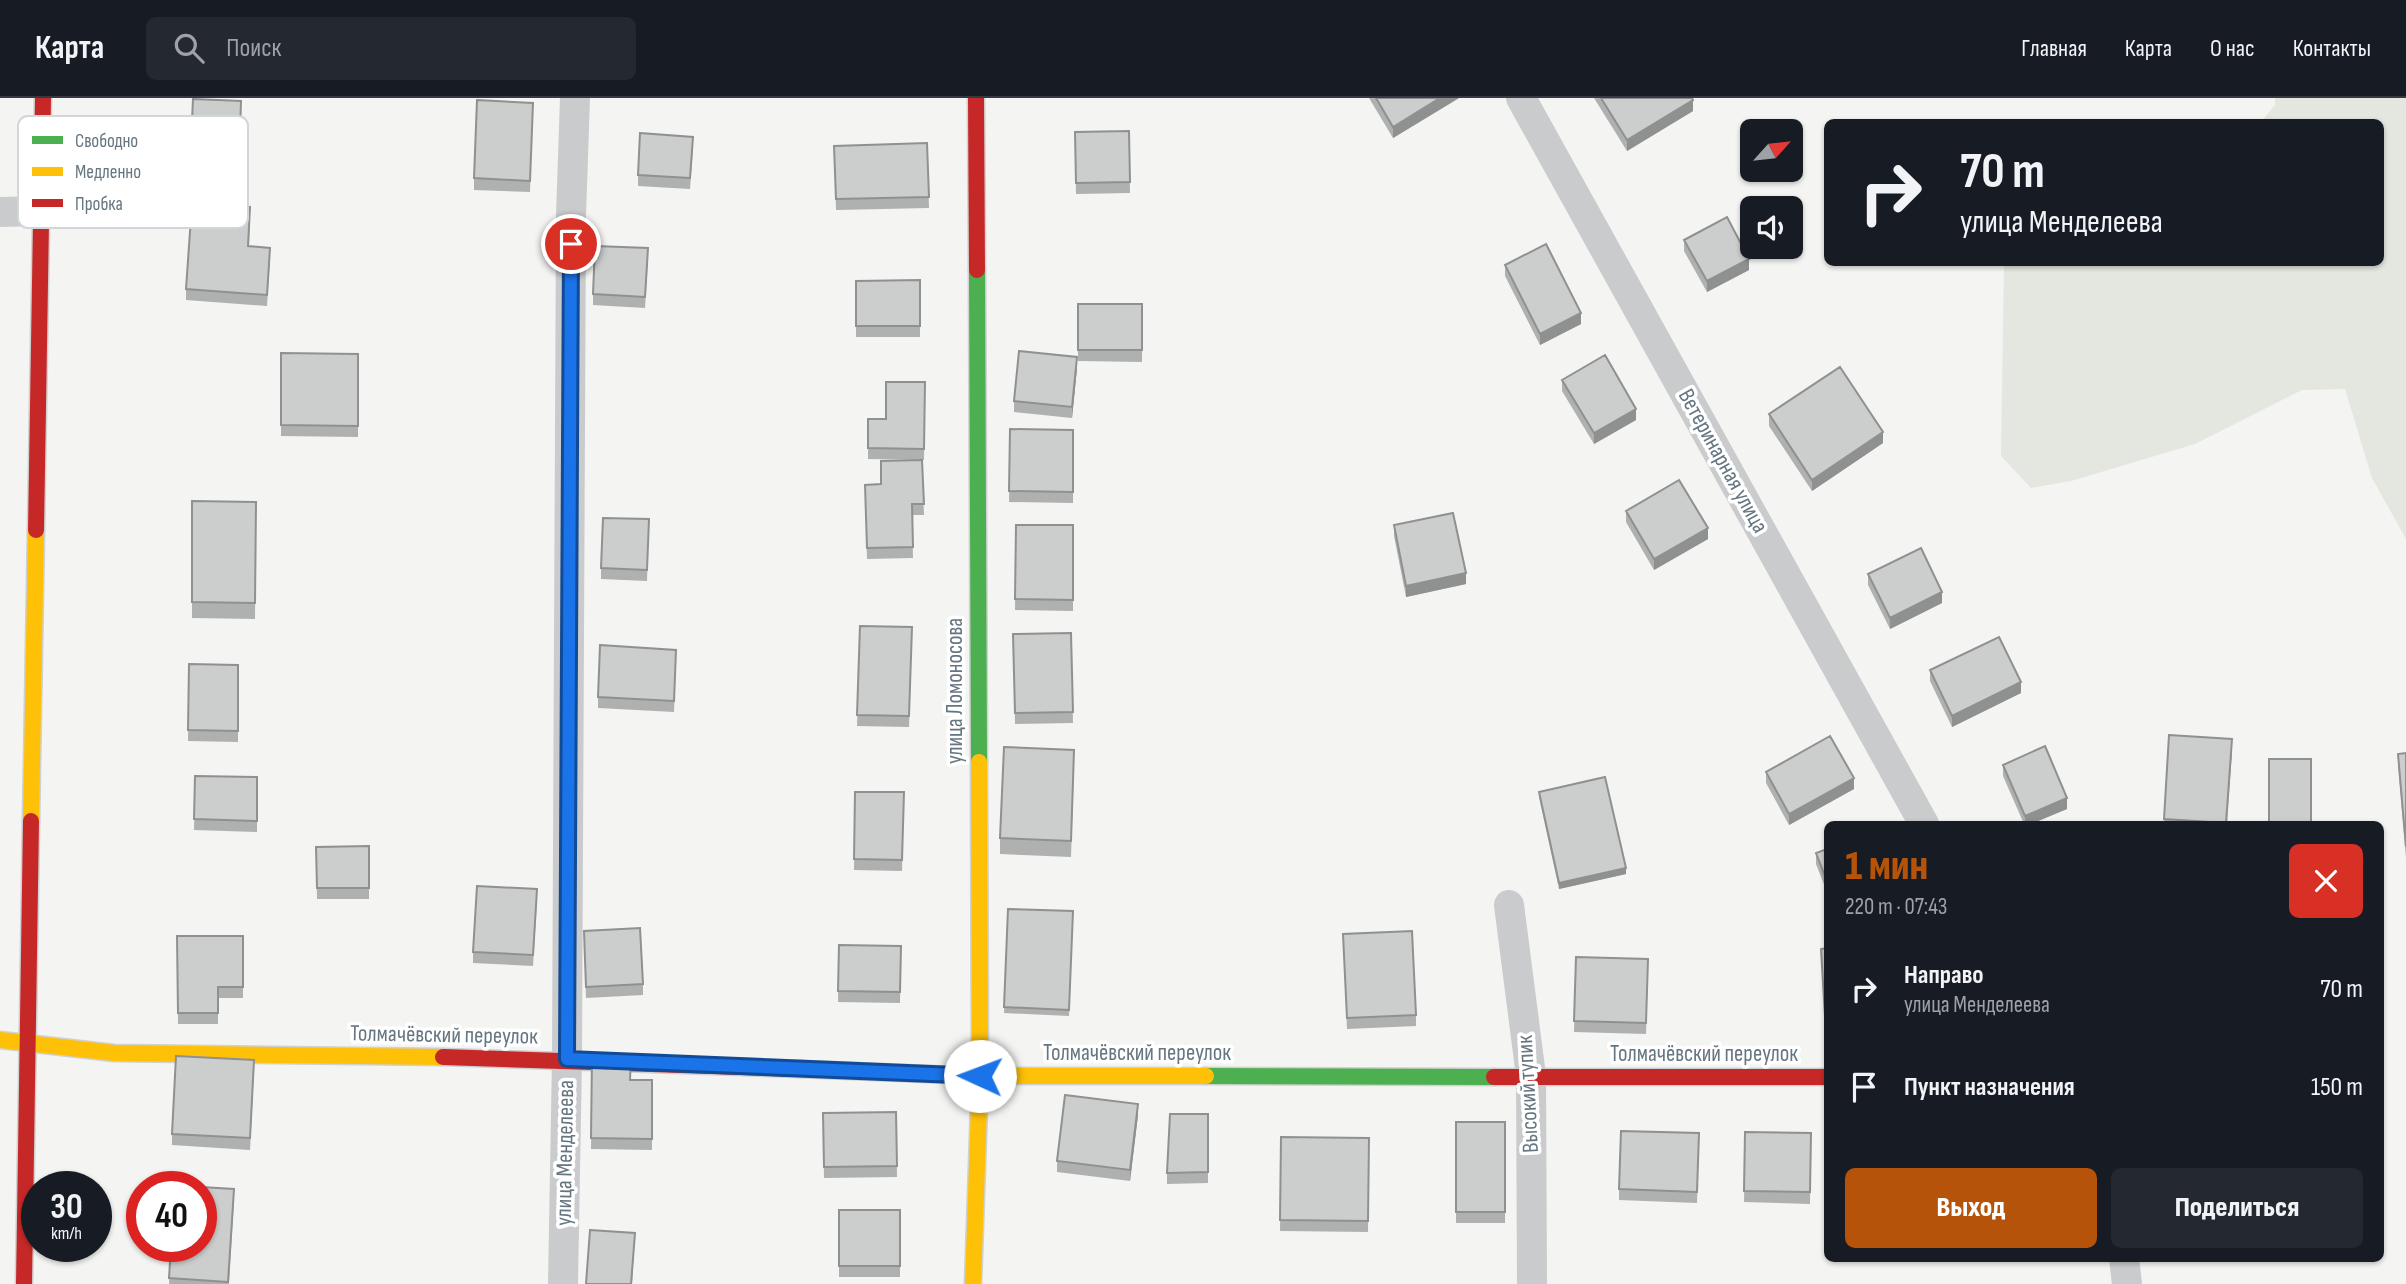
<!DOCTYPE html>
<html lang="ru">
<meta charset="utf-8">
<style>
body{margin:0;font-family:"Sofia Sans Condensed",sans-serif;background:#242831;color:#f1f3f6;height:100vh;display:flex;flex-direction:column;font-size:26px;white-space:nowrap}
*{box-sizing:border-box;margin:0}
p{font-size:23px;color:#9ea1a6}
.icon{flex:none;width:38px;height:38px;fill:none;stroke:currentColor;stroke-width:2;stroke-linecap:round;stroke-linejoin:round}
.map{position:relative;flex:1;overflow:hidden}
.side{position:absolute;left:1824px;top:723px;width:560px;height:441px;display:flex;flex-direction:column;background:#171b24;border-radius:10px;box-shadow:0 2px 5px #0004}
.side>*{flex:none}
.top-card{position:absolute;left:1824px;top:21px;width:560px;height:147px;border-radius:10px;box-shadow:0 2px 5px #0004;background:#171b24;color:#f1f3f6;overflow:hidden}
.needle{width:46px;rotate:63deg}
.buttons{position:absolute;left:1740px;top:21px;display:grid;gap:14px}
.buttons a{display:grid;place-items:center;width:63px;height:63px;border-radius:10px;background:#171b24;box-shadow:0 2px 5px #0004;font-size:35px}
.speed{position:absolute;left:21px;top:1073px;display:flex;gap:14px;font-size:35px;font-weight:700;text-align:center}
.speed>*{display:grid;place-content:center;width:91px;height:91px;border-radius:50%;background:#171b24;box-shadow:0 2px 5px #0004;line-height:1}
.speed small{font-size:18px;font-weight:400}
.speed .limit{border:10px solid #d22;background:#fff;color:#111}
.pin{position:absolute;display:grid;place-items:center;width:60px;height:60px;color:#fff;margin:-30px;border:4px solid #fff;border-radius:50%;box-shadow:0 2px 7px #0007}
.me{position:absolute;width:77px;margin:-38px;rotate:272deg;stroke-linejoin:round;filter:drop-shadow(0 0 5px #0008)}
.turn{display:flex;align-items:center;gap:24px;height:147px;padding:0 21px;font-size:32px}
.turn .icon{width:91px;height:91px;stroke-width:2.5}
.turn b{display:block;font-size:49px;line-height:60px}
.round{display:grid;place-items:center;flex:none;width:74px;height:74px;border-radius:10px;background:#242831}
.overview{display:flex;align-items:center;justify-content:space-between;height:119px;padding:0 21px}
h1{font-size:42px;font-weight:800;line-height:52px;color:#b45309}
.primary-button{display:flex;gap:14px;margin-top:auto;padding:14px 21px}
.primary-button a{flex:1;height:80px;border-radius:10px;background:#b45309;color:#fff;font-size:28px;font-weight:800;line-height:80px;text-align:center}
.primary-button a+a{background:#242831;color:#f1f3f6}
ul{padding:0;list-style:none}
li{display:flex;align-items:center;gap:21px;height:98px;padding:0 21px}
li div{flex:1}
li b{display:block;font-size:26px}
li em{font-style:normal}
header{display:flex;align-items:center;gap:42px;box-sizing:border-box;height:98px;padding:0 35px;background:#171b24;border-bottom:2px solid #363941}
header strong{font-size:33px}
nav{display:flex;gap:38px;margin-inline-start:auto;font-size:24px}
.search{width:490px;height:63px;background:#242831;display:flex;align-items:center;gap:18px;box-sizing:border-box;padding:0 24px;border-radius:10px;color:#9ea1a6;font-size:26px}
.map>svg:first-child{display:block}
</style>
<header>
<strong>Карта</strong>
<div class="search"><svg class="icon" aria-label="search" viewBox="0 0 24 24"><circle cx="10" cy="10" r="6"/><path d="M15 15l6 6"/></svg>Поиск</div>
<nav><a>Главная</a><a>Карта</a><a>О нас</a><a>Контакты</a></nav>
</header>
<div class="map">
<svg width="2406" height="1186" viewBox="0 0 2406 1186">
<rect width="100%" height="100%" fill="#f4f4f2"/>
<path fill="#e4e6e0" d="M2275,0h131v441l-34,-61 -27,-89 -43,1 -107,54 -124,37 -40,7 -30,-32 3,-193 376,-1v-140h-119l14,-17z"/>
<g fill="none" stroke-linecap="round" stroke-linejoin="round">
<g stroke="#d0d1d2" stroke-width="19">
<path id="fast" d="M977,172l2,492
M1206,978l288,1"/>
</g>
<g stroke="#d0d1d2" stroke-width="19">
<path id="slow" d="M31,723l5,-291
M0,942l114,13 329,4
M800,971l180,7h226
M973,1186l7,-208 -1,-314"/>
</g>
<g stroke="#d0d1d2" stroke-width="19">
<path id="jam" d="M976,0l1,172
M36,432l7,-432
M443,959l357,12
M1494,979h333
M24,1186l7,-463"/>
</g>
<path stroke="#cacbcc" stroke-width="30" d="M1521,0l403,726
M0,114l41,-1
M1509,807l22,171 1,208
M2124,1160l3,26
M563,1186l4,-225 4,-843 4,-118"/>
<use href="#fast" stroke="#4caf50" stroke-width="16"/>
<use href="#slow" stroke="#ffc107" stroke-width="16"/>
<use href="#jam" stroke="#c62828" stroke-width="16"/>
</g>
<path fill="#afb1b0" d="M1369,0h90l-66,40z
M1594,0h98l1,13 -66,40z
M533,5l-3,89 -56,-2v-12z
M241,14l-2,65 -49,-2v-12z
M1129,33l1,62 -54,1 -1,-62z
M927,45l2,65 -93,2 -2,-64z
M693,50l-3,41 -52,-3v-11z
M250,120l-1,28 21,13 -3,47 -81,-6v-11z
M1684,142l65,30 -42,22 -23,-41z
M648,161l-3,49 -52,-3v-11z
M1505,167l76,59 -41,21 -35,-69z
M920,182v57h-64v-56z
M1078,206h64v58l-64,-1z
M281,255l77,1v83l-77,-1z
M1077,270l-5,50 -58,-6v-11z
M1562,282l74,40 -42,24 -32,-53z
M925,284l-1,78 -56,-1v-40h18z
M1769,316l114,29 -71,48 -43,-65z
M1010,331l63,1v73l-64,-1z
M922,362l2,55h-12l1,43 -46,1 -2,-74 16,-1z
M192,403l64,1 -1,117 -63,-1z
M1626,413l82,28 -54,31 -28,-48z
M649,421l-2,62 -46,-2v-11z
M1016,427h57v86l-58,-1z
M1394,427l72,59 -60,13 -12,-61z
M1868,476l74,29 -52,26 -22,-44z
M860,528l52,1 -3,100 -52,-1z
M1071,535l2,90 -58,1 -2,-90z
M676,563l-2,51 -76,-4v-11z
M189,566l49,1v77l-50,-1z
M1930,572l91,23 -69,34 -22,-46z
M2169,637l63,16 -5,73h-63z
M2406,655v105l-8,-93v-11z
M2003,667l64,44 -36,15h-7l-21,-48z
M1074,668l-3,91 -71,-3v-16z
M1766,674l88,17 -65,36 -23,-42z
M195,678l62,1v55l-63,-2z
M855,694h49l-2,79 -48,-1z
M1539,694l87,82 -67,15 -20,-92z
M369,748v53h-52l-1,-52z
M1827,751v43l-11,-28v-11z
M537,802l-4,66 -60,-3v-11z
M1008,811l65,2 -4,105 -65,-3z
M1343,836l73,81v11l-69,3z
M177,838h66v62h-25v26h-40z
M584,844l59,42v11l-57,3z
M839,847l62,1 -1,57 -62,-1z
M1827,850v79h-2l-4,-78z
M1576,859l72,13 -2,64 -72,-2z
M592,959l39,23h21v70l-61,-1z
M254,973l-4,79 -78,-5v-11z
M896,1014l1,65 -73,1 -1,-65z
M1208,1016v69l-41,1v-11z
M1138,1017l-8,66 -73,-9v-11z
M1456,1024h49v101h-49z
M1745,1034l66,1 -1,71 -66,-2z
M1699,1035l-2,70 -78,-3v-11z
M1281,1039l88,1 -1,94 -88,-1z
M234,1102l-5,84h-60l2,-38z
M839,1112h61v67h-61z"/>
<path fill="#8f9090" d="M1440,0h19l-66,40v-11z
M1693,2v11l-66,40v-11z
M1749,161v11l-42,22v-11z
M1581,215v11l-41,21v-11z
M1077,259v11l-5,50v-11z
M1636,311v11l-42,24v-11z
M1883,334v11l-71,48v-11z
M1708,430v11l-54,31v-11z
M1466,475v11l-60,13v-11z
M1942,494v11l-52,26v-11z
M2021,584v11l-69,34v-11z
M2232,641v12l-6,73z
M1854,680v11l-65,36v-11z
M2067,700v11l-36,15h-6v-8z
M1626,770v6l-67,15v-6z
M1138,1006v11l-8,66v-11z
M635,1135l-3,51h-1z"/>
<path fill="#cccecd" stroke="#8f9090" stroke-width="2" d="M1376,0h64l-47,29z
M1601,0h91l1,2 -66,40z
M193,1l48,2 -2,65 -49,-3z
M477,2l56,3 -3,78 -56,-3z
M1129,33l1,51 -54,1 -1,-51z
M640,35l53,4 -3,41 -52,-3z
M927,45l2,54 -93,2 -2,-53z
M192,105l58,4 -2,39 22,2 -3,47 -81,-6z
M1727,119l22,42 -42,22 -23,-41z
M1546,146l35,69 -41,21 -35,-69z
M595,148l53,2 -3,49 -52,-3z
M920,182v46h-64v-45z
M1078,206h64v46h-64z
M1019,253l58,6 -5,50 -58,-6z
M281,255l77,1v72l-77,-1z
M1605,257l31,54 -42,24 -32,-53z
M1840,269l43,65 -71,48 -43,-66z
M886,284h39l-1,67 -56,-1v-29h18z
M1010,331l63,1v62l-64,-1z
M922,362l2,44h-12l1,43 -46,1 -2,-63 16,-1v-23z
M1679,382l29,48 -54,31 -28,-48z
M192,403l64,1 -1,101 -63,-1z
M1453,415l13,60 -60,13 -12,-61z
M603,420l46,1 -2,51 -46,-2z
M1016,427h57v75l-58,-1z
M1921,450l21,44 -52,26 -22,-44z
M860,528l52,1 -3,89 -52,-1z
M1071,535l2,79 -58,1 -2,-79z
M1999,539l22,45 -69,34 -22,-46z
M600,547l76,5 -2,51 -76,-4z
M189,566l49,1v66l-50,-1z
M2169,637l63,4 -6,84 -62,-4z
M1830,638l24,42 -65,36 -23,-42z
M2045,648l22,52 -42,18 -22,-51z
M1004,649l70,3 -3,91 -71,-3z
M2406,655v94l-8,-93z
M2269,661h42v65h-42z
M195,678l62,1v44l-63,-2z
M1605,679l21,91 -67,15 -20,-91z
M855,694h49l-2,68 -48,-1z
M369,748v42h-52l-1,-41z
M1827,751v32l-11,-28z
M477,788l60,3 -4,66 -60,-3z
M1008,811l65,2 -4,99 -65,-3z
M640,830l3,56 -57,3 -2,-56z
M1412,833l4,84 -69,3 -4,-84z
M177,838h66v51h-25v26h-40z
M839,847l62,1 -1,46 -62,-1z
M1827,850v68h-2l-4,-67z
M1576,859l72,2 -2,64 -72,-2z
M176,958l78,4 -4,78 -78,-4z
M592,959h39l-1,23h22v59l-61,-1z
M1065,997l73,9 -8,66 -73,-9z
M896,1014l1,54 -73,1 -1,-54z
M1170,1016h38v58l-41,1z
M1456,1024h49v90h-49z
M1621,1033l78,2 -2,59 -78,-3z
M1745,1034l66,1 -1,59 -66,-1z
M1281,1039l88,1 -1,83 -88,-1z
M201,1089l33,2 -6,93 -59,-4 2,-32h30z
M839,1112h61v56h-61z
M590,1132l45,3 -4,51h-45z"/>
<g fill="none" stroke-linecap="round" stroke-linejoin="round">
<g stroke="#114b97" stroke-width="18">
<path id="route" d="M571,146l-4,815 413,17"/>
</g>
<use href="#route" stroke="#1a73e8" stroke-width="12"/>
</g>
<g text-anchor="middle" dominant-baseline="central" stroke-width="7" stroke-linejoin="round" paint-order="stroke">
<g font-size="23" fill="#657681" stroke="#fff">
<text transform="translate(1723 363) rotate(61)">Ветеринарная улица</text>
<text transform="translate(955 593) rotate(-90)">улица Ломоносова</text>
<text transform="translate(444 937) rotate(1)">Толмачёвский переулок</text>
<text x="1137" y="955">Толмачёвский переулок</text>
<text x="1704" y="956">Толмачёвский переулок</text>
<text transform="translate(1528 996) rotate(-93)">Высокий тупик</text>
<text transform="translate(565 1055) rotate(-89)">улица Менделеева</text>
</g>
</g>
<rect x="18" y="18" width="230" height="112" rx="10" fill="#fff" stroke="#d1d6d9" stroke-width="2"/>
<rect x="32" y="38" width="31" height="8" fill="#4caf50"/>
<rect x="32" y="69" width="31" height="9" fill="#ffc107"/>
<rect x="32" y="101" width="31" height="8" fill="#c62828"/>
<g font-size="19" fill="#657681">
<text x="75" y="49">Свободно</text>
<text x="75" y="80">Медленно</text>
<text x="75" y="112">Пробка</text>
</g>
</svg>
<div class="buttons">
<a><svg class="needle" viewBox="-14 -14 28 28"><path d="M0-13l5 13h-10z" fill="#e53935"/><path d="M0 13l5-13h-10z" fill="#9ea1a6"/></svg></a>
<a><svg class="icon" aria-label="sound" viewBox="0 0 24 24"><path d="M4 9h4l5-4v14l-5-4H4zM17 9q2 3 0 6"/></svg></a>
</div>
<div class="speed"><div>30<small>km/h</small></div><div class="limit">40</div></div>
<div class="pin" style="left:571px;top:146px;background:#d93025"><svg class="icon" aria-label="arrive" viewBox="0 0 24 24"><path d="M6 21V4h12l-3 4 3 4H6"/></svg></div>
<svg class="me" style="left:980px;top:978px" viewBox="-20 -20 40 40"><circle r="19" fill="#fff"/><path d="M0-13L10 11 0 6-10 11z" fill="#1a73e8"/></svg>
<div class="top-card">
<div class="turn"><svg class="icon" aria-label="right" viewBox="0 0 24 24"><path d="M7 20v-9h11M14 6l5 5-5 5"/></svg><div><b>70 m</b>улица Менделеева</div></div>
</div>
<section class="side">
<div class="overview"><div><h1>1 мин</h1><p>220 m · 07:43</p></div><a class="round" style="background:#d93025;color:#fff"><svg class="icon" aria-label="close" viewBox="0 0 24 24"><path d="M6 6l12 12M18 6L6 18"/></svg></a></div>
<ul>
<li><svg class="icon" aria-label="right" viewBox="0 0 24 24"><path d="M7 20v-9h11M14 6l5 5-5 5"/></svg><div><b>Направо</b><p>улица Менделеева</p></div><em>70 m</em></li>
<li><svg class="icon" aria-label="arrive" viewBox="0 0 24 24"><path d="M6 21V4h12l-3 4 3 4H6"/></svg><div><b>Пункт назначения</b></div><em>150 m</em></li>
</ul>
<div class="primary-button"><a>Выход</a><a>Поделиться</a></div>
</section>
</div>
